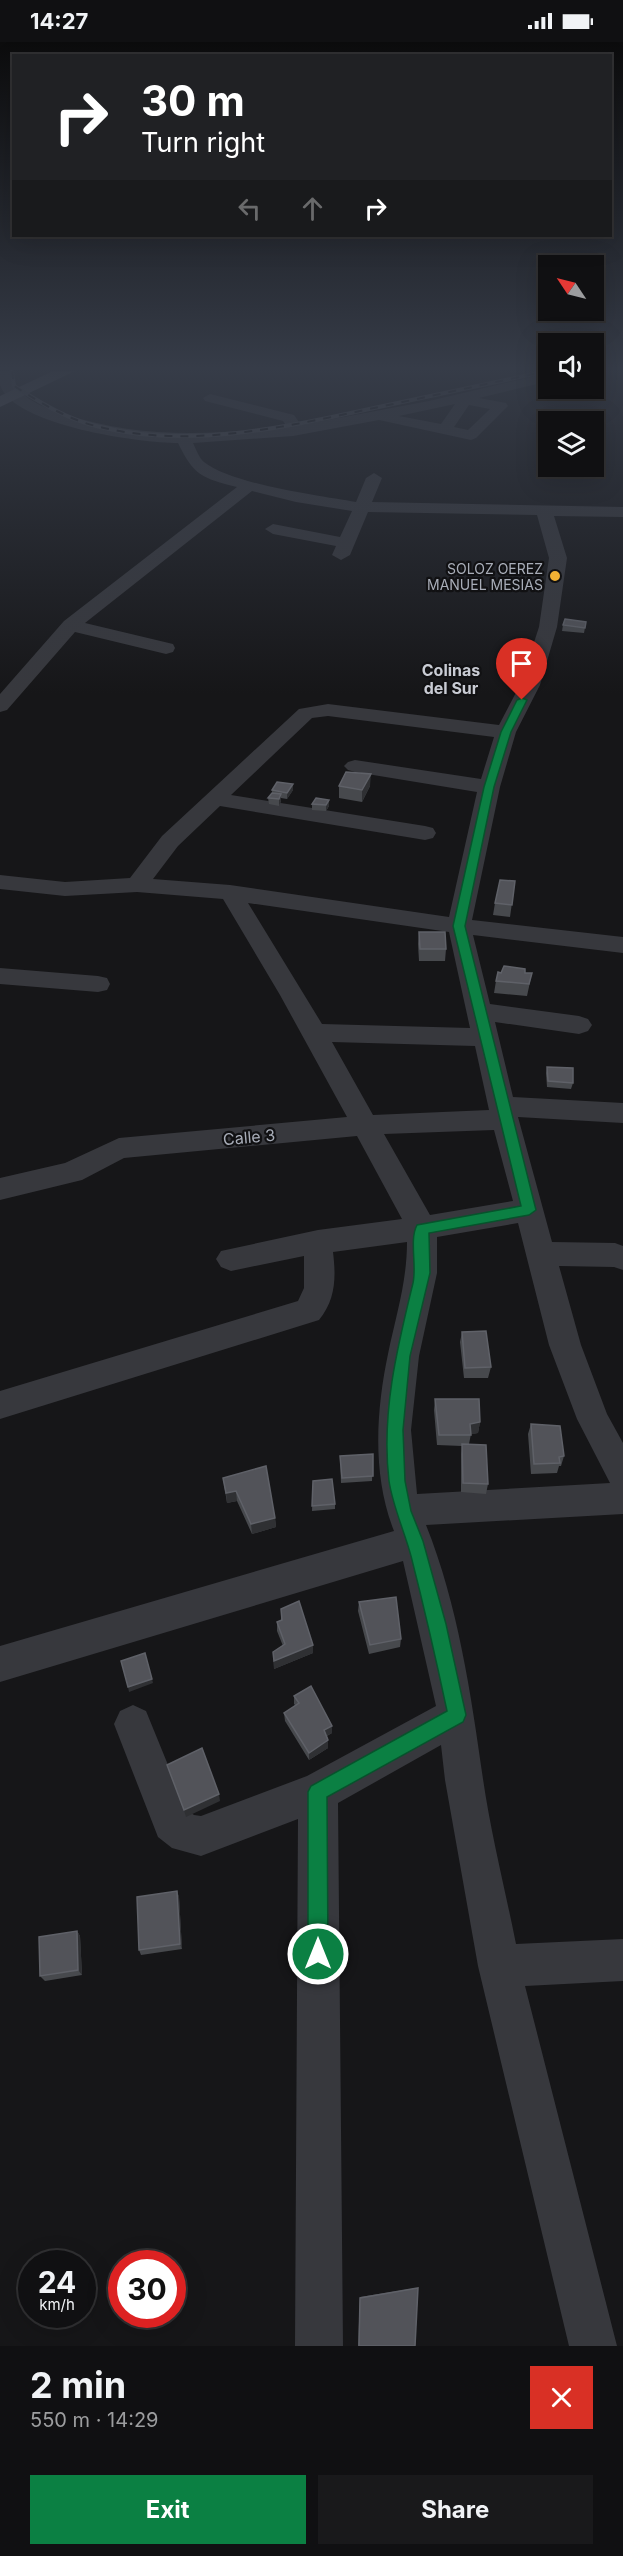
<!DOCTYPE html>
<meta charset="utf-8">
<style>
body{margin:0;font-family:Inter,sans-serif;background:#19191b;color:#f1f3f6;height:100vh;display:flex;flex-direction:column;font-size:22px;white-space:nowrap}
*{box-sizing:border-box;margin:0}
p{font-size:20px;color:#9c9d9f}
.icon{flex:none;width:33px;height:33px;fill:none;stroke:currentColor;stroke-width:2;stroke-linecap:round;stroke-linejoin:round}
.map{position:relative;height:2304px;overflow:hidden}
.panel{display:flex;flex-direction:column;background:#101012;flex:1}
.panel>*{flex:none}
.top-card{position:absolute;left:12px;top:12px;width:600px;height:183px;border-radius:0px;box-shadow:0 6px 24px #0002,0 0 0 2px #303032;background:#202124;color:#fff;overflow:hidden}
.needle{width:39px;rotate:305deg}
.tools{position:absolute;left:538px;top:213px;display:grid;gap:12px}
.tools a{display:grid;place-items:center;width:66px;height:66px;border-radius:0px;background:#101012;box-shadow:0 6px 24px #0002,0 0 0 2px #303032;font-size:30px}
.speed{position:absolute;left:18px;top:2208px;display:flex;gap:12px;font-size:30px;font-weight:700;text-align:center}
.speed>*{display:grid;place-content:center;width:78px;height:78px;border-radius:50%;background:#101012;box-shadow:0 6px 24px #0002,0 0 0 2px #303032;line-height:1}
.speed small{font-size:15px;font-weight:400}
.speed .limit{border:9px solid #d22;background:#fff;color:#111}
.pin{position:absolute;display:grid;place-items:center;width:51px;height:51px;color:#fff;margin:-62px -26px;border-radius:50% 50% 50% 0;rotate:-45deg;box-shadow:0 0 6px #0007}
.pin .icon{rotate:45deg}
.me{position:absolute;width:66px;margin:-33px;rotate:0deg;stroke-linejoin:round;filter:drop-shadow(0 0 4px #0008)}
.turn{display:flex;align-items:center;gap:21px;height:126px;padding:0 30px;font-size:27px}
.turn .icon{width:78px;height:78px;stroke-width:2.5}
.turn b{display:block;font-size:42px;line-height:51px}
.lanes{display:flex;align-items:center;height:57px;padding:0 30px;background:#0003;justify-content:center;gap:30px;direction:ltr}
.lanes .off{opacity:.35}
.round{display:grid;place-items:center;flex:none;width:63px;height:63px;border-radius:0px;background:#19191b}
.summary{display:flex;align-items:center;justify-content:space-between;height:102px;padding:0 30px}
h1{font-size:36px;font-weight:700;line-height:45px}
.cta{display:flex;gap:12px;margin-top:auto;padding:12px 30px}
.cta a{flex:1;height:69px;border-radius:0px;background:#0b8043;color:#fff;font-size:24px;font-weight:700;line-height:69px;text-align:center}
.cta a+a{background:#19191b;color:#f1f3f6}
.status{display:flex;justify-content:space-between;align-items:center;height:42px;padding:0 30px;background:#101012;direction:ltr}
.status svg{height:16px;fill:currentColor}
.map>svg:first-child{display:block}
</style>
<div class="status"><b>14:27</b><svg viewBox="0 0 49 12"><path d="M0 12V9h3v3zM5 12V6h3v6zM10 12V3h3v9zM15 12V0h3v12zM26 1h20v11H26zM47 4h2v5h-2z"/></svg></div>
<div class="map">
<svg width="623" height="2304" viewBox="0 0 623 2304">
<rect width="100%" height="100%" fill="#161618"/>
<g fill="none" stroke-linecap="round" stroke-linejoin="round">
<path fill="#37383d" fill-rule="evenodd" d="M0,329h11c3,25 29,35 50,42 78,26 145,22 226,14l-4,-6 -78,-20 -2,-3 7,-4 84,21 7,10 128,-24 120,-28v8l-70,17 27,5 2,3 -32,32 -5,2 -92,-20 -86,16 -100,7c3,6 6,15 11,19 27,22 116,34 152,40l10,-24 8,-5 8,5 -10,24 251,5v10l-69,-1 13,42 -10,69 -17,58 -24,47 -16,55 -28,133 151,17v16l-150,-18 17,69 89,12 9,3 4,6 -4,6 -9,3 -84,-12 18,75 110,6v20l-105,-6 34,125 63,1 8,3v24l-9,-3 -55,-1 22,79 26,69 16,29v71l-197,11c32,80 45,169 57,254 8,55 22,110 33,165l107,-5v42l-98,5 92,360h-48l-91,-380 -33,-186 -4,-35 -103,58 5,543h-48l3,-527 -97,37 -29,-8 -14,-11 -44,-113 6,-13 13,-6 13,6 40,98 8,6 7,1 106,-40 129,-70 -33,-145 -403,121v-36l394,-115c-22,-55 -18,-120 -6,-177 8,-39 19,-72 19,-112l-74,10c3,25 3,47 -14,68l-319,99v-28l298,-90 6,-13v-32l-73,15 -10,-4 -5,-8 5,-8 97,-21 84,-11 -45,-83 -233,22 -42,22 -82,20v-22l65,-15 54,-25 228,-21 -67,-122 -57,-96 -86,-7 -72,4 -65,-7v-14l65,7 65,-4 32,-42 137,-127 29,-5 171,21 21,-40 19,-58 10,-69 -12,-43 -169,-3 -18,43 -9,5 -9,-5 4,-9 -63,-12 -8,-5 8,-5 67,13 12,-26 -56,-9 -44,-11 -167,132 88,21 2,4 -2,4 -7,2 -91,-22 -68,78 -7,2v-18l64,-73 173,-134c-35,-9 -43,-11 -59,-44 -37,0 -164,-17 -178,-58 0,-3 0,-9 0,-14zM455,362l-14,20 -42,-8zM469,363l21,4 -22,21 -14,-3zM328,674l166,21 -13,42 -126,-19 -7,2 -4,4 4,4 7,2 122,20 -28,125 -219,-32 -77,-6 25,-33 42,-40 205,34 8,-2 3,-5 -3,-5 -8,-2 -194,-31 81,-77zM248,861l201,29 21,96 -148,-4zM332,1000l143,4 14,64 -116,5zM494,1088l19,71 -83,14 -46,-81zM518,1181l31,122 28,74 33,64 -193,11 -6,-64 8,-74 18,-83v-36z
M0,926l98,8 9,2 3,6 -3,6 -9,2 -98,-8z"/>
<path fill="#53555c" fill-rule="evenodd" d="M53,329h22l-75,36v-11z"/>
<g stroke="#4a4c52" stroke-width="4">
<path id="rail" d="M12,329l2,15c27,17 54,34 86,41 91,22 185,0 274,-19 58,-12 116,-25 174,-37"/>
</g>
<use href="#rail" stroke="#111113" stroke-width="2" stroke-dasharray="8" stroke-linecap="butt"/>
</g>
<path fill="#47494d" d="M586,580l-2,11 -22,-2 1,-6z
M293,742v6l-6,9 -6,-1v3l-2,5 -10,-2 -1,-6 4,-5v-3z
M339,744h31l-8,16 -23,-4z
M329,758v6l-3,5 -14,-1v-6z
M515,839l-5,36 -17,-2 2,-12z
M419,890l27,17 -1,12h-26l-1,-17z
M525,931h7l-5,23 -33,-3 2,-12z
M547,1025l26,16 -2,6 -24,-2 -1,-14z
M462,1290l29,35 -3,11h-24l-4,-36z
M435,1357l45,23 -2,11 -7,1 -2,10 19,40 -2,10 -25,-2v-38l1,-8 -25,-1 -3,-35z
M531,1382l33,32 -3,10h-2l-2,7 -26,1 -3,-40z
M373,1412l-1,27 -31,2 -1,-27z
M223,1436l52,40 1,9 -24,7 -15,-33 -10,2z
M313,1439l22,23v5l-23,2z
M359,1560l42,37 -1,8 -31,7 -11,-43z
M281,1567l32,44 -39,16 -1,-17 10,-6 -6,-15v-9l4,-2z
M294,1654l38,37 -5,3 1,4v8l-19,12 -24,-39 -1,-8 12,-7 -2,-2z
M177,1849l2,6 3,52 -41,6 -2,-5z
M77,1889l3,5 2,39 -37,6 -5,-5z
M416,2246h2l-3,58h-57l2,-49z"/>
<path fill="#2f3033" d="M371,732l-1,12 -8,16v-12z
M293,742v6l-6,9v-6z
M281,752v7l-2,5v-7z
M329,758v6l-3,5v-6z
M480,1380l-2,11 -10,2 2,-11z
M236,1449l1,10 -10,2 -1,-10z
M275,1476l1,9 -24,7 -1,-10z
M313,1603v8l-39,16v-8z
M152,1637l1,4 -24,9 -1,-5z
M332,1684v7l-8,4v-7z
M328,1698v8l-19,12v-7z
M219,1752l1,7 -34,16 -2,-7z
M177,1849l2,6 3,52 -2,-5z
M77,1889l3,5 2,39 -4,-5z"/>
<path fill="#525359" stroke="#5f6168" stroke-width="1.5" d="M565,577l21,3 -1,6 -22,-3z
M346,730l25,2 -9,16 -23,-4z
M277,740l16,2 -6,9 -15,-3z
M272,751l9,1 -2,5 -11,-1z
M316,756l13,2 -3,5 -14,-1z
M500,838l15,1 -3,24 -17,-2z
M419,890h26l1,17h-26z
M504,924l21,3v4h7l-3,11 -33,-3 2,-9 3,1z
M547,1025l26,1v15l-25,-2z
M486,1289l5,36 -26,1 -3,-36z
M435,1357h44l1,23 -10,2 1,11h-32z
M531,1382l29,2 4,30 -5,1 1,6 -26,1z
M462,1402l24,1 2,39 -25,-1z
M373,1412v22l-31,2 -2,-22z
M266,1424l9,52 -24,6 -15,-33 -10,2 -3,-15z
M332,1437l3,25 -23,2 1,-25z
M396,1555l5,42 -31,6 -11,-43z
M299,1559l14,44 -39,16 -1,-9 12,-8 -8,-22 5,-2 -1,-11z
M145,1611l7,26 -24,8 -7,-26z
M311,1644l21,40 -8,4 4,10 -19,13 -25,-40 15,-10 -5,-7z
M202,1706l17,46 -35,16 -17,-45z
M177,1849l3,53 -41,6 -2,-53z
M77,1889l1,39 -38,6 -1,-39z
M418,2246l-3,58h-56l1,-48z"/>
<linearGradient id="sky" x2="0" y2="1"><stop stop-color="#0c0c0d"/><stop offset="0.5" stop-color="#363c48"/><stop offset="1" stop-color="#363c48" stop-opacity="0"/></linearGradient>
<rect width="623" height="652" fill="url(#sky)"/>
<path fill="#0b8043" stroke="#07532c" stroke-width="1.5" d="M522,656l5,2 -16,32 -17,55 -29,139 71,284 -7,5 -100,18 1,40 -20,83 -7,74 2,51 6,30 12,30 23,83 20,91 -3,7 -136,75 1,157 -3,7 -7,3 -7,-3 -3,-7v-162l3,-6 136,-75c-11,-52 -23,-104 -36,-155 -7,-26 -18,-49 -22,-75 -8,-67 8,-133 24,-198 4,-18 -4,-43 4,-58l104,-19 -68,-280 31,-139 17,-55 16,-32z"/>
<circle fill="#f2b134" stroke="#111113" stroke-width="2" cx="555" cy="534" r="6"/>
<g text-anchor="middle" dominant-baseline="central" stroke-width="4.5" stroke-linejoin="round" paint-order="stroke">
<g font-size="14" fill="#a8adb8" stroke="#111113" text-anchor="end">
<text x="543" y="526">SOLOZ OEREZ<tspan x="543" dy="16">MANUEL MESIAS</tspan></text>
</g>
<g font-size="16" font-weight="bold" fill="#c9ccd4" stroke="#111113">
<text x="451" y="628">Colinas<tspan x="451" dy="18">del Sur</tspan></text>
</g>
<g font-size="16" fill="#a8adb8" stroke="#111113">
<text transform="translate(249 1095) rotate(-5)">Calle 3</text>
</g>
</g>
</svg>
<div class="tools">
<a><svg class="needle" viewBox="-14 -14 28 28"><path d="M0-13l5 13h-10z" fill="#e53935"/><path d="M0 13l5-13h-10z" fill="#9c9d9f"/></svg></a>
<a><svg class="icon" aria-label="sound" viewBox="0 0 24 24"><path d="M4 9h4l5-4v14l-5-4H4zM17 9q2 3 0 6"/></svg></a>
<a><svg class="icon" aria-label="layers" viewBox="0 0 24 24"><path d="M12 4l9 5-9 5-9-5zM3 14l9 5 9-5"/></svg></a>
</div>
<div class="speed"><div>24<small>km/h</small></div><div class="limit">30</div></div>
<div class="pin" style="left:522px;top:658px;background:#d93025"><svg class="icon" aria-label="arrive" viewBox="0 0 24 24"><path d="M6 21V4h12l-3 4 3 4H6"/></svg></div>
<svg class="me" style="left:318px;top:1912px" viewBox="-20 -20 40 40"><circle r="17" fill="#0b8043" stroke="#fff" stroke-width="3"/><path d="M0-11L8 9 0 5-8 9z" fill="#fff"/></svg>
<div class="top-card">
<div class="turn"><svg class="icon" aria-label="right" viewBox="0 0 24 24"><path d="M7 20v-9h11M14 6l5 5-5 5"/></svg><div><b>30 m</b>Turn right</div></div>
<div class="lanes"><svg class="icon off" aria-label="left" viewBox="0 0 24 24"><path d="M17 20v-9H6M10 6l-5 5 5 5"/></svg><svg class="icon off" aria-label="ahead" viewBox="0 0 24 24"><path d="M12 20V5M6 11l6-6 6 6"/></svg><svg class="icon" aria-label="right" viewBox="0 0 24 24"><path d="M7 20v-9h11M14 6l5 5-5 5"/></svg></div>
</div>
</div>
<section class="panel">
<div class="summary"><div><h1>2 min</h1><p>550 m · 14:29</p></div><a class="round" style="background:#d93025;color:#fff"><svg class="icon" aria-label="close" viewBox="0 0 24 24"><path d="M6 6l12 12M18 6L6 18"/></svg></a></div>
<div class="cta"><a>Exit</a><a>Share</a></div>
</section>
